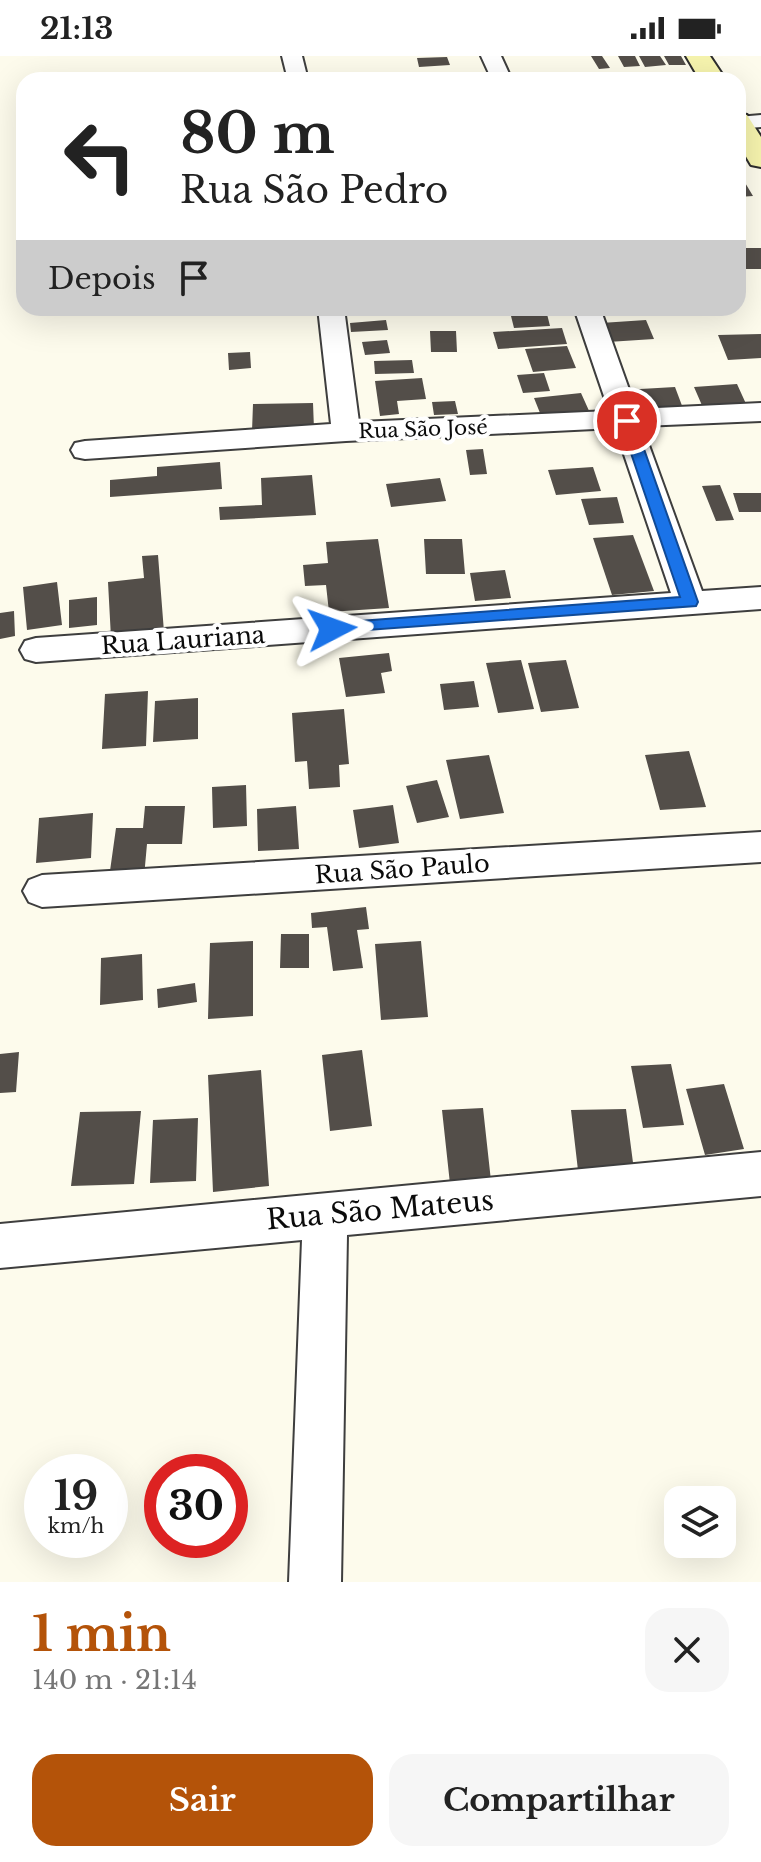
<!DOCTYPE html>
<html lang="pt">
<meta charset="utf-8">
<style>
body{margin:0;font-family:"Libre Baskerville",serif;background:#f6f6f6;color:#222;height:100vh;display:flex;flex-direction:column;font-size:30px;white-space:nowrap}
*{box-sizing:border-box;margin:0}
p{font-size:26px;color:#767676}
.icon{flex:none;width:44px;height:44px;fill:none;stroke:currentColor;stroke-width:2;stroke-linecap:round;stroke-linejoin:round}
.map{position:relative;height:1526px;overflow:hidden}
.panel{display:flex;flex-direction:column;background:#fff;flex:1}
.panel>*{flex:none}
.hud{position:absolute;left:16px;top:16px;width:730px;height:244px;border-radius:24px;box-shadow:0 8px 32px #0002;background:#fff;color:#222;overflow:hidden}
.fabs{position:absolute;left:664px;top:1430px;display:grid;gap:16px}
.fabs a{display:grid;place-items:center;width:72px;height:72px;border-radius:16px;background:#fff;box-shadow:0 8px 32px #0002;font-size:40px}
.speed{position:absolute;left:24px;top:1398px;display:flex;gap:16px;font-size:40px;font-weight:700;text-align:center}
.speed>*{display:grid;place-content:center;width:104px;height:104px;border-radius:50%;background:#fff;box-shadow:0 8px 32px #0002;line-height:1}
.speed small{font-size:20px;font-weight:400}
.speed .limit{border:12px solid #d22;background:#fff;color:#111}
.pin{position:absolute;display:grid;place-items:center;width:68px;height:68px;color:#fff;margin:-34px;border:4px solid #fff;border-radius:50%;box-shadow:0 2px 8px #0007}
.me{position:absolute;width:88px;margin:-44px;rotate:86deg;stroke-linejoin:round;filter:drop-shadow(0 0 6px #0008)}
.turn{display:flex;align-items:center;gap:28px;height:168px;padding:0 32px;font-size:36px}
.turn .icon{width:104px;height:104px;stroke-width:2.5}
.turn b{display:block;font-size:56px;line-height:68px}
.then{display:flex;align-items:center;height:76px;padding:0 32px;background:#0003;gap:16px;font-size:30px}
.round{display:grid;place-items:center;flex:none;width:84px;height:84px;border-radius:24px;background:#f6f6f6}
.overview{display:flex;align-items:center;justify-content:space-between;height:136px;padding:0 32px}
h1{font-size:48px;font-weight:700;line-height:60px;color:#b45309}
.primary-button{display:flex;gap:16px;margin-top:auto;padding:16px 32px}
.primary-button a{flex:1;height:92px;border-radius:24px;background:#b45309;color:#fff;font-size:32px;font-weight:700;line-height:92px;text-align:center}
.primary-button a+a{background:#f6f6f6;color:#222}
.status{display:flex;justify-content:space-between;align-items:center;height:56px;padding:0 40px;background:#fff;direction:ltr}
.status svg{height:22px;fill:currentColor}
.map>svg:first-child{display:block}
</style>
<div class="status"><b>21:13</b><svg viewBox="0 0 49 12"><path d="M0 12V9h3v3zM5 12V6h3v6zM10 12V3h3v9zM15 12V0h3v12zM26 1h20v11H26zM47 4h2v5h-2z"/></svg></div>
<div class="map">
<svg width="761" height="1526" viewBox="0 0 761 1526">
<rect width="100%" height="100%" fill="#fdfbec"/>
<path fill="#534e49" d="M591,0h11l8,12 -11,1z
M618,0h17l5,10 -16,1z
M639,0h21l6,9 -21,2z
M664,0h17l5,9h-17z
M447,1l3,8 -31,2 -2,-9z
M465,17l2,7h-24l-1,-5z
M738,125h6l9,15 -15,1z
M738,192h23v21h-23z
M546,254l4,16 -36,2 -4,-16z
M386,264l2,10 -37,2 -1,-9z
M646,264l8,19 -46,3 -7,-19z
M562,272l5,16 -69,5 -5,-17z
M430,275h26l1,21h-26z
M761,278v24l-33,2 -10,-25z
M387,284l3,13 -25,2 -3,-13z
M567,290l9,22 -43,4 -8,-23z
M250,296l1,16 -22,2 -1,-17z
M412,304l2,13 -39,1 -1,-13z
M544,317l6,18 -27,2 -6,-18z
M422,322l4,21 -29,2 2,13 -19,2 -5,-35z
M737,328l10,22 -43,4 -10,-23z
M675,331l9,24 -53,3 -8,-24z
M581,337l9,20 -48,5 -8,-20z
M455,345l3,13 -24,1 -2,-13z
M313,347l1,26 -62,2 1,-27z
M483,393l4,25 -17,1 -4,-25z
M220,406l2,27 -112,8v-17l47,-4v-9z
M593,411l8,24 -45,4 -8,-25z
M312,419l4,40 -96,5 -1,-13 43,-2 -1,-27z
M440,422l6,23 -55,6 -5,-23z
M720,429l14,35 -18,1 -14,-35z
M733,437h28v19h-22z
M617,441l7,26 -35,2 -8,-26z
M633,479l21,56 -42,4 -19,-57z
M378,483l11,69 -60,4 -3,-27 -21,1 -2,-21 25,-2 -2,-21z
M424,483h38l3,35h-39z
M158,499l6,77 -53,6 -3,-56 36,-4 -2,-22z
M505,514l6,28 -36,3 -5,-28z
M57,526l5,43 -35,5 -4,-43z
M97,541v28l-28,3v-28z
M14,555l1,25 -15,3v-26z
M389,597l3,18 -11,2 4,20 -39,4 -7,-39z
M521,604l13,49 -36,4 -12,-50z
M566,604l13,48 -38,4 -13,-49z
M474,625l5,26 -35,3 -4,-26z
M148,635l-2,55 -44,3 3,-55z
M198,642v41l-45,3 2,-41z
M344,653l5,55 -10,1 1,22 -31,2 -2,-28 -12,1 -3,-49z
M689,695l17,56 -46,3 -15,-55z
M489,699l15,58 -44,6 -14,-59z
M437,724l12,37 -32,6 -11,-37z
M246,729l1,41 -34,2 -1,-41z
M393,749l6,38 -40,5 -6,-38z
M145,750h40l-3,38h-35l-3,33 -35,1 7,-50h27z
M296,750l3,43 -41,2 -1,-42z
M93,757l-2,45 -55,5 3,-45z
M366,851l3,22 -12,1 6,38 -30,3 -6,-44 -15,1 -1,-15z
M281,878h28v34h-29z
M253,885v75l-45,3 2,-76z
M421,885l7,76 -47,3 -6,-76z
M142,898l1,46 -43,5 1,-47z
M195,927l2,19 -39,6 -1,-19z
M362,994l10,76 -42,5 -8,-76z
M19,996l-3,40 -16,1v-39z
M671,1008l13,61 -41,3 -12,-62z
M261,1014l8,116 -56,6 -5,-117z
M724,1028l20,65 -39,6 -19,-66z
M483,1052l8,73 -41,3 -8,-74z
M626,1053l9,69 -56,1 -8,-69z
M141,1055l-7,73 -63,2 9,-74z
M198,1062l-2,63 -46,2 3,-63z"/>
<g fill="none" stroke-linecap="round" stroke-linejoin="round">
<g stroke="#3e3e3e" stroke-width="4">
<path id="street" d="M282,0h20l6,24h-20z
M481,0h20l11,24h-20z
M761,59v12l-23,2v-12z
M318,252h26l15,114 250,-11 -35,-103h26l36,101 125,-6v18l-119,5 60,165 59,-4v22l-725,53 -11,-3 -5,-9 5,-9 11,-3 635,-45 -56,-165 -269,13 -261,18 -10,-2 -4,-7 4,-7 10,-2 246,-17z
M761,776v30l-719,45 -13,-5 -6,-11 6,-11 13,-5z
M761,1096v44l-414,39 -6,347h-52l13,-342 -302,28v-44z"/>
</g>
<g stroke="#2d2d2d" stroke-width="4">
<path id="secondary" d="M686,0h24l16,24h-26z
M738,57l9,2 14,22v30l-10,-2 -13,-22z"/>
</g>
<use href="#street" fill="#fff" fill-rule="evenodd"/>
<use href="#secondary" fill="#f6f4ae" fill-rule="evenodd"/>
</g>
<path fill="#1a73e8" stroke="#114b97" stroke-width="2" d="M627,360l7,5 64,181 -2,4 -369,27v-8l5,-2 348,-26 -60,-176z"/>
<g text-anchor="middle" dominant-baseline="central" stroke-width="8" stroke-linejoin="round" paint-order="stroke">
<g font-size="20" fill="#0b0b0b" stroke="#fff">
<text transform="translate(423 373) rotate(-2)">Rua São José</text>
</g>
<g font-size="24" fill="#0b0b0b" stroke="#fff">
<text transform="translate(183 584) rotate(-4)">Rua Lauriana</text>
<text transform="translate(402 813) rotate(-4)">Rua São Paulo</text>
</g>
<g font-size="28" fill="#0b0b0b" stroke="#fff">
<text transform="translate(380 1154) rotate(-5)">Rua São Mateus</text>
</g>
</g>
</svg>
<div class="fabs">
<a><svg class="icon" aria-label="layers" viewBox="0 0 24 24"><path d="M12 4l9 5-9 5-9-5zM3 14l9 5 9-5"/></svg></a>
</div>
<div class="speed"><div>19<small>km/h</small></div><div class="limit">30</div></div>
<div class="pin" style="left:627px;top:365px;background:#d93025"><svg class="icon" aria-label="arrive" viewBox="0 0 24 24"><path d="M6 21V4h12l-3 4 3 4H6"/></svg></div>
<svg class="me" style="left:332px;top:573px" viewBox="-20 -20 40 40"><path d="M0-17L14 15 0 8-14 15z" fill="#1a73e8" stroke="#fff" stroke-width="4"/></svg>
<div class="hud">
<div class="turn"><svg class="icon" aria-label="left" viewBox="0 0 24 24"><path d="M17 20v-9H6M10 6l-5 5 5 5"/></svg><div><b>80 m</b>Rua São Pedro</div></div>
<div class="then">Depois<svg class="icon" aria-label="arrive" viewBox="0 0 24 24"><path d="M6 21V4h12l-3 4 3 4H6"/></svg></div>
</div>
</div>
<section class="panel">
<div class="overview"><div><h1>1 min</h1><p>140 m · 21:14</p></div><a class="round"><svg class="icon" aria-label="close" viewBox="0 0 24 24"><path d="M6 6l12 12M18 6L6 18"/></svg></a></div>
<div class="primary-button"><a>Sair</a><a>Compartilhar</a></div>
</section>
